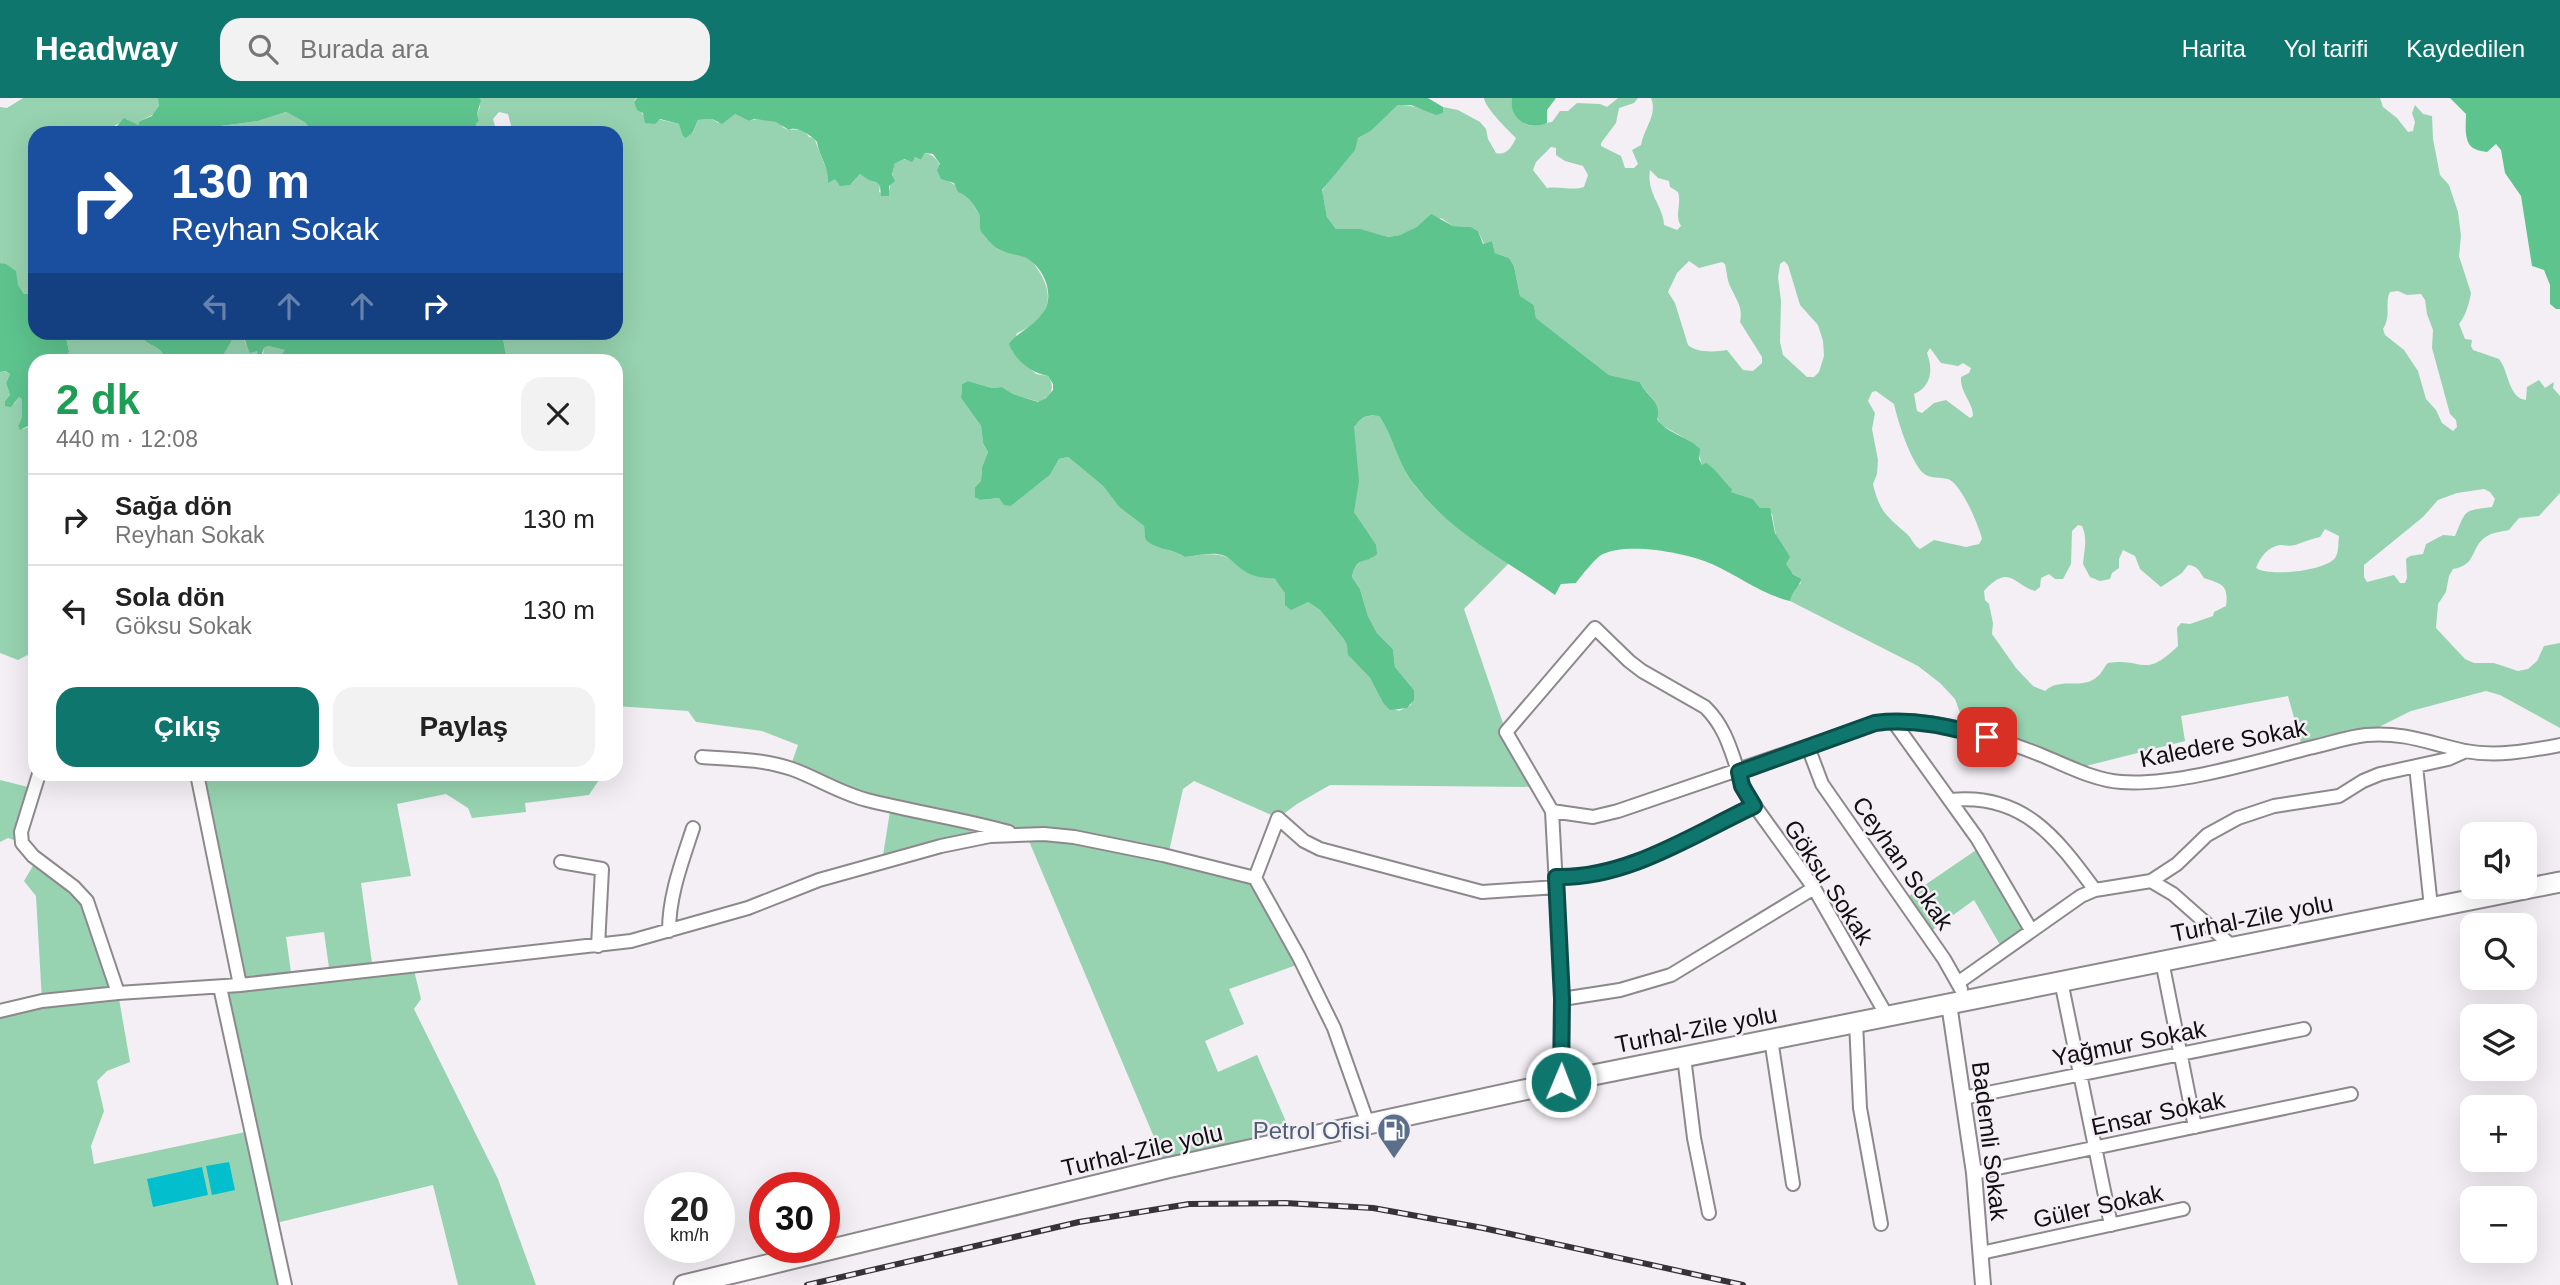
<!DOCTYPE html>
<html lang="tr">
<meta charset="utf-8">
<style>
body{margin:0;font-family:Helvetica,sans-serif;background:#f2f2f2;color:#222;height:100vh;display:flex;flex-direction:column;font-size:26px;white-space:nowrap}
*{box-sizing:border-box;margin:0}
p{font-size:23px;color:#767676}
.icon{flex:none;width:38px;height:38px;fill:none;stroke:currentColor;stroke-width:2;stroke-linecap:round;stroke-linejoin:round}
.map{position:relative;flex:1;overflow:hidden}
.drawer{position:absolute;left:28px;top:256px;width:595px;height:427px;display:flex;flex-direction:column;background:#fff;border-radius:21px;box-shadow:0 7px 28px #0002}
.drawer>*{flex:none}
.hud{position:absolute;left:28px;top:28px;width:595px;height:214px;border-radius:21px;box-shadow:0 7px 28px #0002;background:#1a4fa0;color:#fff;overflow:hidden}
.tools{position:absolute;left:2460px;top:724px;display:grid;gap:14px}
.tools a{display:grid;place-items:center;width:77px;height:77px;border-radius:14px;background:#fff;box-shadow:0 7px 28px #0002;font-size:35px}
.speed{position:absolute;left:644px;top:1074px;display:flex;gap:14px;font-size:35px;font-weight:700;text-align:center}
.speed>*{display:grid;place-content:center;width:91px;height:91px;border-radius:50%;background:#fff;box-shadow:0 7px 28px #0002;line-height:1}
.speed small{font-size:18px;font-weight:400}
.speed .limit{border:10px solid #d22;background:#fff;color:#111}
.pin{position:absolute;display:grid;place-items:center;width:60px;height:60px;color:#fff;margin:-30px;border-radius:14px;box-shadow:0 4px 10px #0006}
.me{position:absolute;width:77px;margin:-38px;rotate:1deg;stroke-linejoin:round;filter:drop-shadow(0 0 5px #0008)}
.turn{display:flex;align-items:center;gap:24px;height:147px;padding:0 28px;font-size:32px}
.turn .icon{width:91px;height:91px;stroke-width:2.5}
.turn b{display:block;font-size:49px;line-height:60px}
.lanes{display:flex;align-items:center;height:66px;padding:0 28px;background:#0003;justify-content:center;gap:35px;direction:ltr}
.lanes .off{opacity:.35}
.round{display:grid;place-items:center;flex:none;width:74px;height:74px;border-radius:21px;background:#f2f2f2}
.overview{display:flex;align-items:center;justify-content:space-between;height:119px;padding:0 28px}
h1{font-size:42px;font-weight:700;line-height:52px;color:#1e9e55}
.cta{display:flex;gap:14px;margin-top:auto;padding:14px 28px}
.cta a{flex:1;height:80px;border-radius:21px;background:#0f766e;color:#fff;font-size:28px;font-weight:700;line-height:80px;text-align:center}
.cta a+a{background:#f2f2f2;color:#222}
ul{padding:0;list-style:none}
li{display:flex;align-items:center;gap:21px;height:91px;padding:0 28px;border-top:2px solid #e0e0e0}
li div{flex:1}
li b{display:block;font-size:26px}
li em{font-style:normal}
header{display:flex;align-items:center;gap:42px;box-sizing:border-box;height:98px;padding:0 35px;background:#0f766e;color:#fff}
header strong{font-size:33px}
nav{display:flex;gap:38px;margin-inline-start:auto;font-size:24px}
.search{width:490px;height:63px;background:#f2f2f2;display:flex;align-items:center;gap:18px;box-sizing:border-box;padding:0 24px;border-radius:21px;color:#767676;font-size:26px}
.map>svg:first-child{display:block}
</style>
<header>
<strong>Headway</strong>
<div class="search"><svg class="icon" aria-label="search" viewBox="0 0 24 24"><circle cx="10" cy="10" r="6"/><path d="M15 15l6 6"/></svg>Burada ara</div>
<nav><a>Harita</a><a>Yol tarifi</a><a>Kaydedilen</a></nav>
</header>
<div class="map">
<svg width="2560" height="1187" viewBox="0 0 2560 1187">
<rect width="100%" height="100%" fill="#f4eff4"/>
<path fill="#97d3b0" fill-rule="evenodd" d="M23,0h135l2,4 -6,12 -14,7 -1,4 -9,-2 -3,-4 -26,14h-66v164l-2,-3h-9l-22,-31h-2v-156l7,1z
M479,0h157l-2,4 10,14 35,8 14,9 5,-13 14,-1 6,4 17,-9 14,7c8,-3 19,-1 27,1 9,2 2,3 10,7 9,3 16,-4 23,8l5,1 15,38 7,3 3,5 13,-1 8,-9 13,5 7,7 -1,6 9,4 7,-34 20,-5 6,3 4,-7c14,3 16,15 21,27 15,6 25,21 33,34 6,10 3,17 12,29 10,13 23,8 35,14 7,3 10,10 14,16 17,28 5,47 -23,60l-5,18 24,23 12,2c8,12 3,20 -9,26l-26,-8 -11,-7 -10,1 -24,-7 -6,3 -1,14 20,28 2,17 5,9 -6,15 -1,14 -6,6 1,10 4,3 19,-2 12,8 39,-31 9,-16 9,-2 35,29 16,21 25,19c1,5 -1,13 4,16 9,8 26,7 37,15 11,-1 22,-4 34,-2 19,3 36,21 56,24 10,11 17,24 33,23l12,8 23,28 4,7 3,12 20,21 13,25 16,8 12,-6 3,-15 -19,-23 -2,-18 -16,-16 -9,-17 -8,-27 -8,-12c3,-13 8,-17 20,-19l-9,-31 -9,-15v-85c8,-10 12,-12 25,-11 14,19 18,43 31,63 21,31 67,66 99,84l-45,46 42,123 32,55 -208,-2 -33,19 -19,14 -84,-37 -11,8 -15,67 87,22 47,85 -73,26 15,35 -39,17 13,31 39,-17 37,85 -127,28 -141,-334 -144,28 9,-57 -101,-37 8,-23 -36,-14 -66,-9 -8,-11 -72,-5v-346h-109l-5,-28h114v-199h-103l-5,-19 -9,-2 -6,7 4,14h-19l-2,-9 3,-3 -2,-7 3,-7z
M1484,0h28c-3,17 12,31 29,27 4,-1 7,-3 11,-3l8,-11h8l9,-8 23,1 7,3 11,-9h20l-4,5 -15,5 -3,15 -15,20v3l20,10 4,12h9l4,-4 -6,-14 9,-5c3,-17 17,-30 10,-47h729l3,9 14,11 11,14 5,-1 2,-9 -3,-9 3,-8 8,9 9,2 1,23 7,36 9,10 9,27 3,24 -2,20 12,37c-2,11 -5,22 -12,31l6,15 7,1 -1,6 2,4 26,9c10,12 9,39 27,41l1,-13 12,-7 6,8 9,-6 -1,6 7,8v97l-21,23 -20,2 -10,12c-9,2 -18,2 -26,9 -13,12 -7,26 -30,30l-4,7 -3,16 -8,12 -2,24 29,31 9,4h20l24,8 10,-2 9,-8 7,-15 16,-3v85l-60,-33 -14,-4 -75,20 -50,25 -58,14 -15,-54 -107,20 4,25 -111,28 -107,-37 -12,-33 -15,-16 -22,-17 -128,-65 3,-12 8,-6 -3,-6c-19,-10 -22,-44 -26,-63l-12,-6 -7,-9 -22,-7v-3l-29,-23 -3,-12 -9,-13 -29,-16 -4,-7c6,-16 -11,-22 -17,-36l-31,-7 -73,-57 -2,-13 -14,-9 -6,-30 -5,-8 -14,-5 -3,-12 -8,3 -6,-13 -7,-4 -18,-1 -12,-8 -41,17 -12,2 -27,-8h-25l-9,-12 -5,-26 36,-53 13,-7 27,-26c16,-1 29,7 45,8v-6l15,3 22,12 6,7 2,10 8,14c11,3 16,-7 20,-15 -8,-8 -31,-30 -32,-40zM1551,49l5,1v7l9,6 18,5 5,9 -4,12c-12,4 -24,-1 -37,1l-14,-18 3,-8zM1650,72l8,8 11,3 1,6 8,5c4,12 -4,23 3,34l-4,4 -13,-5c0,-18 -18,-32 -14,-55zM1689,163l10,7 23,-6 3,2c2,8 2,17 6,24 6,13 12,19 9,34l22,35v6l-9,8 -10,-1 -16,-20c-12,2 -30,3 -39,-5l-13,-42 -7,-11 9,-19zM1784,163l4,4 12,40 18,20 5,16 1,15 -5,16 -5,5h-7l-24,-22 -3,-13 1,-41 -3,-24 2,-13zM2398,193l9,4 14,-1 4,6 2,14 6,16 -1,18 18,66 6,6 1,7 -4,4 -11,-8 -6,-13 -10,-11 -8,-28 -14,-21 -19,-15 -2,-6c9,-15 1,-25 7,-37zM1930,250l11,15 17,3 5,-3 8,5 -2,5 -8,4c-1,16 12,25 12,39l-3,2 -24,-18 -12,3 -12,10 -5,-2 -3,-17c18,-8 19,-25 13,-41zM1876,293l18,13c4,18 16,56 29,69 7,6 17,4 25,6 13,4 31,47 34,60l-3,5 -13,3 -32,-7 -14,9c-7,-4 -8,-11 -14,-16 -20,-17 -27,-23 -33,-49l4,-10 1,-14 -6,-31 3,-16 -7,-12 4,-9zM2484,391l6,3 5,7 -3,8c-30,4 -25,2 -37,29l-12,-1 -17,9 -3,10 -13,2 -4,3 1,19 -2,5h-5l-6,-8 -27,7 -3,-5v-12l59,-48 15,-17 19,-7zM2078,427l4,1c6,13 2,25 1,38l7,13 10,4 10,-2 2,-6 7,-5v-9l4,-9 12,6 5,13 21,18 21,-14 6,-8c10,1 11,6 16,13 18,6 25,7 22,28l-12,6 -1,4 -23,8 -9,-1 -4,5 1,18c-35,34 -34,11 -70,17 -4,4 -6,10 -10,13 -15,15 -37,0 -53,15l-12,-5 -17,-18 -24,-34 1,-11 -4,-19 -4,-4 -1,-9c26,-28 29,-6 51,0l5,-4 1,-9 8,-4 6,5h8l8,-15 1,-33zM2325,431l14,7c-1,7 0,17 -4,22 -10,13 -66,19 -79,10 4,-10 11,-21 24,-23 5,0 12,2 18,-1 7,-3 14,-5 22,-7z
M286,14l20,10 8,11h-97l4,-7 37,-5z
M65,235h78l-3,1c5,12 20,11 24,22l-3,4h-94l2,-9z
M236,235h9c-4,14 8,15 18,22l1,-7 4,-2 18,4 -8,10h-54v-6z
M4,273l6,3 -4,9 4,12 -5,6 9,3 5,-7 3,2v18l-4,9 5,3 8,-3 4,1v224l-17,9 -18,-7v-281z
M197,676h406l-14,21 -64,8 1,9 -54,6 -4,-10 -22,-14 -49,10 14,72 -50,7 12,87 40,-4 8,33 -7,10 84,170 38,106h-78l-25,-100 -161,39 13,61h-285v-274l42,-10 -6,-105 -12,-15 13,-22 37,28 44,106 12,69 -23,9 -10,10 7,30 -13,35 3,18 156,-33 -30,-144 19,-2zM324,834l6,43 -38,4 -6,-42z
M0,682l32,8 -10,55 -14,-5 -8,4z
M1982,748l49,84 -28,20 -29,-50 -47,34 -24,-34z"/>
<path fill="#5dc48e" d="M158,0h321l2,2 -4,14 2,7 -3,3 2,9h-164l-9,-11 -19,-10 -28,9 -37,5 -4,7h-116l16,-7 7,-8 14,7 2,-4 12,-5 7,-11z
M637,0h791l15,9v6l-7,2 -25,-10h-13l-27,26 -13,7 -3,12 -33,40 5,27 9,12h25l27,8 12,-2 17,-8 14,-13 22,12 18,1 7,4 5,13 9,-3 3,12 14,5 5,8 6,30 14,9 2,13 73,57 31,7c6,15 23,19 17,37 8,14 31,17 43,30l-1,10 3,6 4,-2c14,10 15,16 26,26l-1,3 22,7 7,9h10l5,25 15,24 -4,7 7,10 8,5c-1,7 -8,10 -11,22 -29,-7 -51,-25 -78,-37 -24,-11 -86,-23 -111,-9 -6,4 -20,21 -25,28l-15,1 -6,11c-52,-37 -102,-60 -142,-112 -16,-21 -20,-48 -34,-67 -13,-2 -17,1 -25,11l5,54 -5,31 22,33 1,9c-12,11 -20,1 -25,23l8,12 8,27 9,17 16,16 2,18 19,23v10l-7,8 -17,2 -7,-7 -13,-25 -22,-23 -1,-10 -4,-7 -23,-28 -12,-8 -17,8 -6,-5v-12l-10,-14c-12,-2 -21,-1 -32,-9 -7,-4 -11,-11 -18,-14 -13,-5 -27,0 -40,1 -11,-8 -28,-7 -37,-15 -5,-3 -3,-11 -4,-16l-25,-19 -16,-21 -35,-29 -9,2 -9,16 -39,31 -7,-1 -5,-7 -19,2 -5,-3v-10l6,-6 1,-14 6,-15 -5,-9 -2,-17 -20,-28 1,-14 6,-3 24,7 10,-1 11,7 25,8 8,-4 7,-8v-6l-5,-8c-17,-3 -33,-16 -39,-32 9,-12 23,-17 32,-29 15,-16 5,-45 -13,-56 -7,-5 -20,-4 -30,-10 -6,-3 -10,-10 -15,-15 -6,-6 -1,-14 -4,-20 -5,-9 -11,-19 -21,-22l-4,-9 -13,-4 -4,-9 3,-6 -7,-10 -8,-1 -4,7 -6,-3 -3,5 -7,-3 -10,4 -3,12 3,6 -6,5v10h-8l-1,-10 -4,-4 -7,-2 -9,-6 -10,11 -10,1 -5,-7 -7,4c1,-16 -9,-27 -11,-41 -5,-6 -20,-17 -28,-12l-13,-8 -22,-3 -5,2 -14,-7 -13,10 -10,-5 -14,1 -5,12 -7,6 -3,-2 -4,-12 -19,-5 -5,5 -10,-1 -2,-10 -6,-3 -3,-8z
M1512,0h44l-9,12v13c-18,9 -39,-5 -35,-25z
M2450,0h110v211h-4l-6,-5v-19l-6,-15 -12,-4 -11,-70 -16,-23 -4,-23 -5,-6 -9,8c-4,-1 -8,-1 -12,-3 -12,-5 -9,-25 -9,-35z
M0,165l6,1 10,7 2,14 6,9h10l1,3v35l30,1 4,18 -2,9h-32v67l-7,-1 -8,4 -2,-4 4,-9v-18l-3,-2 -8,10 -6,-1v-5l5,-6 -4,-12 4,-9 -5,-3 -5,1z
M143,235v-1l93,1 -12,21v6h-63l3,-4c-4,-11 -19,-10 -24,-22z
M245,235h257l5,27h-229l7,-10 -17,-4 -4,2 -3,8 -3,-1 -1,-4 -7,2 -6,-15z"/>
<path fill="#03becc" d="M229,1064l6,28 -23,5 -6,-29z
M202,1069l6,28 -55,12 -6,-28z"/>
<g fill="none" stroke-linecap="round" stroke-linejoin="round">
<g stroke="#8d888c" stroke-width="16">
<path id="minor" d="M1893,623l84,117 54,92
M1808,649l14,37 122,175 17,30
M702,659c29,2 61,2 90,12 25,9 48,24 75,31 47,12 95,19 142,32
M2416,668l15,141
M39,676l-18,58 1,11 11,13 41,31 13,14 31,92
M197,676l43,211
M1951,702c72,-7 105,37 144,90
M1552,713l41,6 25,-6 257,-88c55,-8 115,12 166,32 25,10 52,25 80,27 55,4 134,-20 188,-34 19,-4 38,-11 57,-13 40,-3 62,8 99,16 32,6 63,0 95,-6
M561,764l41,7 -4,77
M1556,779c71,2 136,-41 197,-72
M1255,780l23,-60 26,23 16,8 162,43 75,-5
M2151,783l26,-17 30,-29 31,-17 36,-12 65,-10 24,-15 17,-7 68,-15 18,-8
M669,833c0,-36 13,-69 24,-103
M2162,863l33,166
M2061,883l50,244
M1959,884l122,-86 14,-6 56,-9 22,13 60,53
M220,889l65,298
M1562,901l58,-9 51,-15 143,-87
M0,913l42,-10 76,-8 122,-8 391,-44 117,-33 71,-28 122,-34 49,-10 54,-2 30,3 89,18 92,23 44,79 35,71 34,96
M1856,924l4,86 21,116
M1771,941l22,145
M1684,959l10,81 15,75
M1561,984l1,-83 -10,-188 -46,-79 89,-104 34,33 13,10 63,36c27,26 28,60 44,91l65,90 73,128
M1963,1000l341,-69
M1974,1075l377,-79
M1981,1155l202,-44"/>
</g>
<g stroke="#8d888c" stroke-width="18">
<path id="tertiary" d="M1949,906l25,169 9,112"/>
</g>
<g stroke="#8d888c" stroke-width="23">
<path id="primary" d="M684,1187l483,-117 416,-91 977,-195"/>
</g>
<use href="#minor" stroke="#fff" stroke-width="12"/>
<use href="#tertiary" stroke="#fff" stroke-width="14"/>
<use href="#primary" stroke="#fff" stroke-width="19"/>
<g stroke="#363336" stroke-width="6">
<path id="rail" d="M807,1187l272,-63 110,-18 96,-1 88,5 110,20 260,57"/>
</g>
<use href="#rail" stroke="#f4eff4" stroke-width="3.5" stroke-dasharray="10" stroke-linecap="butt"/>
</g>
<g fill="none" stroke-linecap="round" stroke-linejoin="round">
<g stroke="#0a4d48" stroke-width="18">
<path id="route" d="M1561,984l1,-83 -6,-122c71,2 136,-42 198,-71l-12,-20 -3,-14 136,-49c39,-5 75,4 112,14"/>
</g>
<use href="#route" stroke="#0f766e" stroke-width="12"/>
</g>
<defs>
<g id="fuel-pin" transform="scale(1.75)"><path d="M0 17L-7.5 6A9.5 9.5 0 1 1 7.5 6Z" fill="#5c6f8a" stroke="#f4eff4"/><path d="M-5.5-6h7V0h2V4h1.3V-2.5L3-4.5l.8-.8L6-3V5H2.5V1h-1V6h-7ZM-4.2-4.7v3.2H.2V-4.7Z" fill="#fff"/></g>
</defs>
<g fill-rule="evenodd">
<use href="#fuel-pin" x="1394" y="1032"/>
</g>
<g text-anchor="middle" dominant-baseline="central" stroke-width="5" stroke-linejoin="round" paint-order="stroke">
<g font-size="24" fill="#110f11" stroke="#f4eff4">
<text transform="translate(2223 645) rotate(-11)">Kaledere Sokak</text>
<text transform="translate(1903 765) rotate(55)">Ceyhan Sokak</text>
<text transform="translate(1829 784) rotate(57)">Göksu Sokak</text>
<text transform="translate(2252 820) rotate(-11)">Turhal-Zile yolu</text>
<text transform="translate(1696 931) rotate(-11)">Turhal-Zile yolu</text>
<text transform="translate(2129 945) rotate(-11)">Yağmur Sokak</text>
<text transform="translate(2158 1015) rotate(-12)">Ensar Sokak</text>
<text transform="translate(1990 1043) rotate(83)">Bademli Sokak</text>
<text transform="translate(1142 1052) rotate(-13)">Turhal-Zile yolu</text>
<text transform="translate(2098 1108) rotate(-12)">Güler Sokak</text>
</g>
<g font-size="24" fill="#4e5e75" stroke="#f4eff4" text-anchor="end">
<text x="1370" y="1032">Petrol Ofisi</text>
</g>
</g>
</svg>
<div class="tools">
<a><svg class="icon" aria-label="sound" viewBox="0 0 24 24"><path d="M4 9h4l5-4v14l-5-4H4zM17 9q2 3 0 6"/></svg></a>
<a><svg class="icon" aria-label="search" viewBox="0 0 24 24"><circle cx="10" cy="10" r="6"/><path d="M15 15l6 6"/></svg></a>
<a><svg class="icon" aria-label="layers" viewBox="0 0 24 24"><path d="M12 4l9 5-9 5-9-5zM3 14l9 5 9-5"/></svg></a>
<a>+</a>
<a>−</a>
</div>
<div class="speed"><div>20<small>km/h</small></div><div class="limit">30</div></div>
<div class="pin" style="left:1987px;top:639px;background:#d93025"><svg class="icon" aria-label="arrive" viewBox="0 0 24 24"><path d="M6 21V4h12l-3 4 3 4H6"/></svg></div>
<svg class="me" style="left:1561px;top:984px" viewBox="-20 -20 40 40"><circle r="17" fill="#0f766e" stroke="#fff" stroke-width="3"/><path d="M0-11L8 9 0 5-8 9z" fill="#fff"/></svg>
<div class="hud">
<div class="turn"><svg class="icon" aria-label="right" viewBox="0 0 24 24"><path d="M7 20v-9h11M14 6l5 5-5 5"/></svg><div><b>130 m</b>Reyhan Sokak</div></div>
<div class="lanes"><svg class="icon off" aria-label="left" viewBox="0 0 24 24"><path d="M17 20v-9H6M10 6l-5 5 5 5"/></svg><svg class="icon off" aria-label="ahead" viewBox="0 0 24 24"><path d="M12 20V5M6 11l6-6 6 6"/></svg><svg class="icon off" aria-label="ahead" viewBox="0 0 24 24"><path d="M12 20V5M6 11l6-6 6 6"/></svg><svg class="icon" aria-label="right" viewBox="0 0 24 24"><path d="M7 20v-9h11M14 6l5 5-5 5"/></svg></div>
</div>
<section class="drawer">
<div class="overview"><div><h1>2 dk</h1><p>440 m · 12:08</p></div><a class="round"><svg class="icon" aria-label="close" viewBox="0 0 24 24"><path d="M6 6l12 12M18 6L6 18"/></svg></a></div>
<ul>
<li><svg class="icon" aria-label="right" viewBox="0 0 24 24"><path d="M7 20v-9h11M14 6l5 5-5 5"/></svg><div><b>Sağa dön</b><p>Reyhan Sokak</p></div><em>130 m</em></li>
<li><svg class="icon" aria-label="left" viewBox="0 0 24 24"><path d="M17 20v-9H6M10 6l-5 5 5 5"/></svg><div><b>Sola dön</b><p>Göksu Sokak</p></div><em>130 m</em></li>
</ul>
<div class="cta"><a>Çıkış</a><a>Paylaş</a></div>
</section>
</div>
